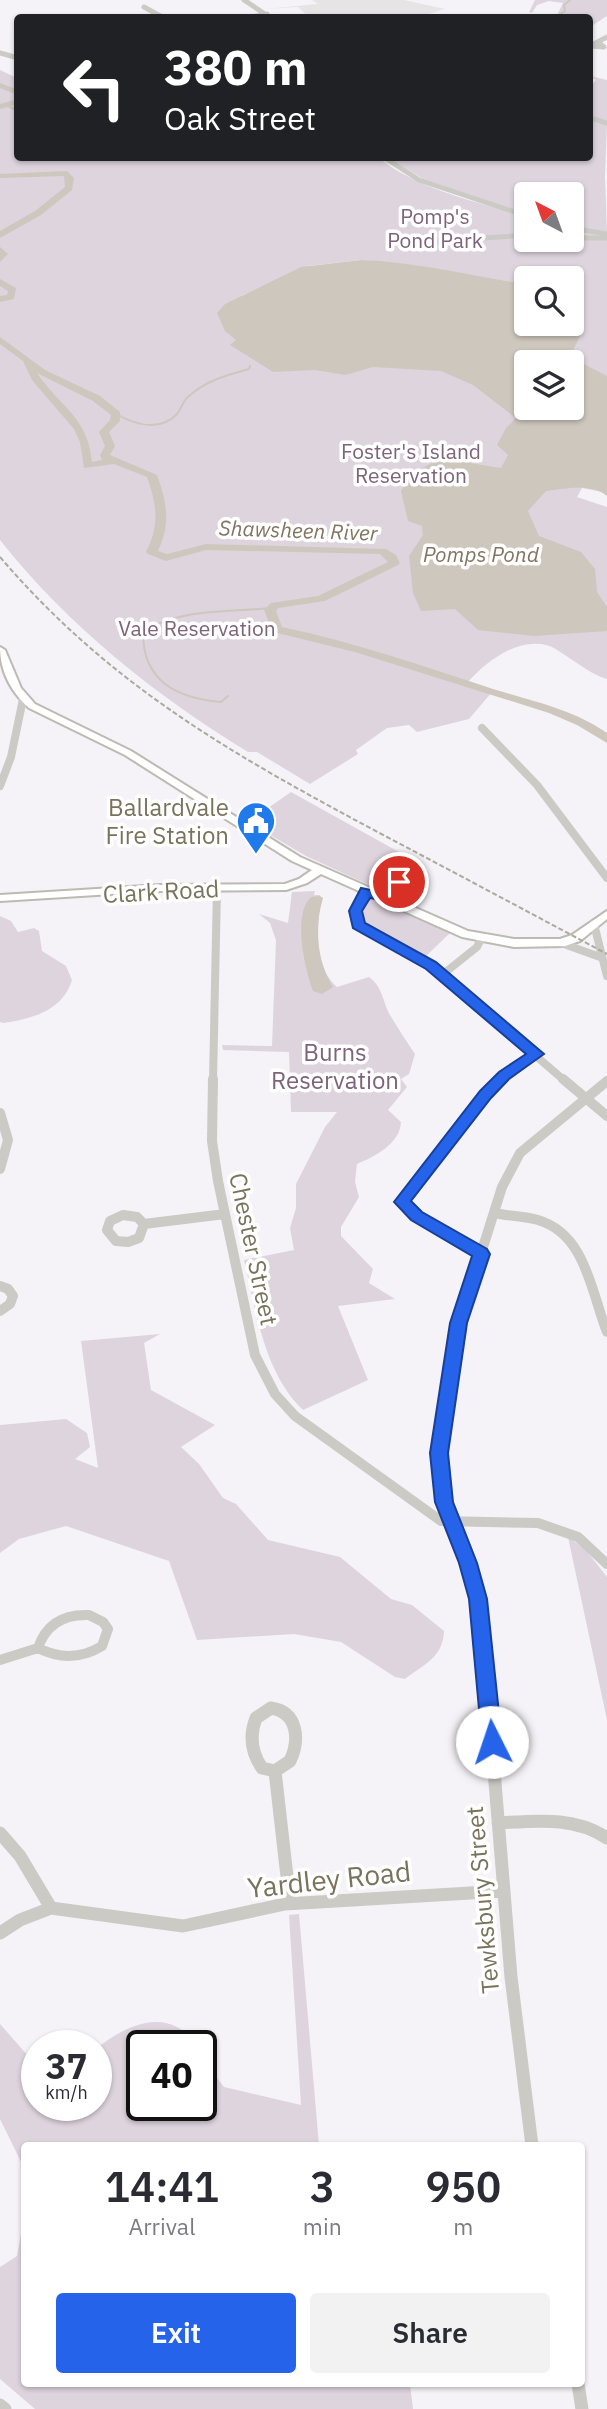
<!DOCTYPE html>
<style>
body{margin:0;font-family:"IBM Plex Sans",sans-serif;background:#f2f2f3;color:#2b2b33;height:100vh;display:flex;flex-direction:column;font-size:26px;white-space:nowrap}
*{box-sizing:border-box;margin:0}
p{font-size:23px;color:#7c7c81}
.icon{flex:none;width:38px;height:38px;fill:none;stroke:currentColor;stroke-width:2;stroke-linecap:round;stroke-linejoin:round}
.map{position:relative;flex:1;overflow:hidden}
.drawer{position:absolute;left:21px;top:2142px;width:564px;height:245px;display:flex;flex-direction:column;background:#fff;border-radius:7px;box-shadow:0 2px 5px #0004}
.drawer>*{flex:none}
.guide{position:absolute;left:14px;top:14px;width:579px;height:147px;border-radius:7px;box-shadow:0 2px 5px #0004;background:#202124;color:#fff;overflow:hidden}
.needle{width:46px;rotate:319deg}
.tools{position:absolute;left:514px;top:182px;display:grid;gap:14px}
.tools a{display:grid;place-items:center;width:70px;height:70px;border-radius:7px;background:#fff;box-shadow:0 2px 5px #0004;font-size:35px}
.speed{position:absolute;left:21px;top:2030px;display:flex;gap:14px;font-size:35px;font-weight:700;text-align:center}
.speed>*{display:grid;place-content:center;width:91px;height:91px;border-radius:50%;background:#fff;box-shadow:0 2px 5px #0004;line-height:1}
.speed small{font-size:18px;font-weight:400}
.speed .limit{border:4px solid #111;border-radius:10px;background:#fff;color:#111}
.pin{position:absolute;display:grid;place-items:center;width:60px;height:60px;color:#fff;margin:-30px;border:4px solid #fff;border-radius:50%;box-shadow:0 2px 7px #0007}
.me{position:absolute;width:77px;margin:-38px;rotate:356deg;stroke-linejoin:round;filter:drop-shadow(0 0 5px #0008)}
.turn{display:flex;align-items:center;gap:24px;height:147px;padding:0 35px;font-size:32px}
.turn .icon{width:91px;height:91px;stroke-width:2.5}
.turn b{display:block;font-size:49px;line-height:60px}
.eta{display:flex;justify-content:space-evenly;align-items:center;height:119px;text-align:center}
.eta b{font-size:42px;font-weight:600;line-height:49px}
.cta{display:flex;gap:14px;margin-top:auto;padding:14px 35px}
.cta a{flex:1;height:80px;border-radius:7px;background:#2563eb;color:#fff;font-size:28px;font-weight:600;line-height:80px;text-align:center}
.cta a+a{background:#f2f2f3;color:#2b2b33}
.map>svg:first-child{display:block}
</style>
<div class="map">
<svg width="607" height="2409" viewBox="0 0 607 2409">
<rect width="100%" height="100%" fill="#f5f3f7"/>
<path fill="#e6e4e5" d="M312,0h92l41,9 -27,8 -108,1 -12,-11 -33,2 53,-5z"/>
<path fill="#ded4de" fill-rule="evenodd" d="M535,0h72v16l-17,11v-9l-34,-1 7,-14 -14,-2 -12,4 -5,8 -3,-1z
M0,70l17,8 1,80h361c40,32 99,44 148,59v23h45v-11l35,6v261l-5,-4 -20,-4 -5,9 30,10v172c-20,-5 -47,-31 -61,-34 -30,-7 -60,17 -79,38l25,9 -23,27 -52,13 -8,-7 -22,3 -31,22 2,4 -48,30 -53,-32h-9c-92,-56 -180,-126 -248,-212zM361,260c56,5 110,16 166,24v-6h45v27l8,7 4,16 -15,29 -328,-61 67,-30zM527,362h45v46h-45z
M590,76l17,4v41l-17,-5v-29l6,-7z
M590,121l17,4 -2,51 2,56 -35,-6v-32h-45v20l-104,-35 -35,-21h202z
M291,792l126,70 -33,30 -78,-36 -58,-34z
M315,891l-1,4h6c-1,33 -9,68 17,92l32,-10c14,10 14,26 21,38 8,13 16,26 25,39l-6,20 -8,5 6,8 -19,23 13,12c-1,22 -27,35 -44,42l-2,18 4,15 -18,30v9l32,33 -4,14 26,16 -57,7 30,74 -65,30c-39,-37 -47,-99 -59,-150l50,-10 -4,-22 6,-20v-24l29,-57 12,-15h-46l-2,-60 -66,-2 -1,-5 50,1 4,-106 -6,-17 -11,-9 29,9 4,-31z
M371,897l79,36 -24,23 -62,-31 -3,-13z
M0,916l11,5 7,11 16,-4 5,3 3,20 24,15 6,14c-9,30 -39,39 -69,43l-3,-1z
M160,1334l-16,9 7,47 64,35 -34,22 18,17 24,34 13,6 32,36 72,17 51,42 21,6 32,26c-1,27 -20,33 -39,48l-10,-2 -54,-35 -47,-8 -97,6 -28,-79 -103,-35 -47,13 -19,14v-128l66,-6 21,14 3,14 -15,12 23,9 -17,-127z
M568,1537l17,12 22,28v143z
M299,1914l20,231 -295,1v22l-24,-49v-95l37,42v39h59v-56c22,-18 55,-37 83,-21 5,3 10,13 14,18h-51v59h59v-48l23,30 77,18 -12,-190z
M24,2217v167h386l3,25h-378l-35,-30v-112l17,-11z"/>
<path fill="#cec7be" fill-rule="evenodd" d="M361,260c56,2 110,16 166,24v40h45v-19l8,7 4,16 -14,29 37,19v120c-15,-13 -43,-7 -61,-5l-18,20 11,25 42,16 14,17 2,23 10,15v24l-73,5 -56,-6 -23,-21 -34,2 -8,-18 -4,-37 14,-21 -1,-9 -14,-5 -7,-30c28,-44 56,-29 100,-23l7,-13 -11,-10 9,-17 10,-10 -43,-33 -32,-14 -68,-4 -28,8 -30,-5 -42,2 -43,-27 6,-5 -11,-9 -8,-18 8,-9 76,-37zM527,362h45v46h-45z
M320,896l3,2c-9,30 -6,63 10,89l-11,7 -9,-3c-8,-21 -21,-77 -2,-94z"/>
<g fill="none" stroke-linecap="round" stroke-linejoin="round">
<path stroke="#cec7be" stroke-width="2" d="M555,18l10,-7 -1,-6 6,-5
M6,105l12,6
M116,414c18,10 43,19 61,0 5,-6 6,-14 12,-18 18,-16 38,-21 60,-27l1,-3
M228,696l-7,6c-45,-4 -79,-21 -78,-71 40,-23 84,-19 129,-23"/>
<path fill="#cec7be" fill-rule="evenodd" d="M0,83l18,7v5l-18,-7z
M18,99v5l-18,5v-5z
M67,171l7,7 -2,12 -31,25 -41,23v-7l35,-20 30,-24 -1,-11 -64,2v-4z
M0,247l8,7 -8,8z
M0,279l16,9 -2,11 -14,3v-6l7,-1 1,-4 -8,-5z
M0,337l45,33 55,26 20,16v9l-11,11 6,14 -5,9 47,20c10,28 14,48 1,76l9,3 39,-10 180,5 10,6 4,8 -2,2 -73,36 -47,7 -2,3 6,16c72,15 141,39 211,62 39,12 80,20 114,44v10l-30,-18 -28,-12 -194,-61 -82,-20 -9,-22 7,-7 47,-7 70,-34 -8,-8 -174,-4 -40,11 -18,-7 -2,-2c14,-27 11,-47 1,-75l-33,-13 -30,4 -4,-26 -6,-13 -42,-49 -9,-19 -23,-17zM37,373l56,28 18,14 -1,5 -11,12 6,14 -5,9 2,5 -10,2c-4,-45 -32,-55 -55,-89z"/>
<g stroke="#bcbab2" stroke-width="4">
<path id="major" d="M0,647l5,3 16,38 14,16 96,47 169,106 168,74 46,8h46l12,-4 35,-24v8l-27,22 -15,5 -51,1 -52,-10 -141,-63 -14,9 -21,7 -125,1 -161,10v-6l161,-10 124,-1 14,-5 13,-9 -20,-9 -167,-106 -96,-47c-18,-16 -29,-37 -29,-61z"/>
</g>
<path stroke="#cbcac4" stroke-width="5" d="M244,0l27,18
M144,7l20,11
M246,18l21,-4
M599,43l5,4 -14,-1 17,-9
M0,53l18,5
M590,118l17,5
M385,158l34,22 108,36
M572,228l35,6
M572,238h35
M420,239l18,2 -3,5 -32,-3z
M438,241l89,-6"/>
<path stroke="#cbcac4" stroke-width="8" d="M482,728l55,57 70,93
M0,786l11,-29 12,-58
M366,891l-11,20 3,14 73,41 134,115
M382,898l35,-32
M594,924l13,52
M561,943l39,14
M442,975l35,-28 4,-8
M213,1081l4,-193
M502,1081l34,-27"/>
<path stroke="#cbcac4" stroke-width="10" d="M213,1079l-1,62 6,40 37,174 20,39 20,22 146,105 97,2 40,14 29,27
M563,1079l44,37
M0,1113l8,27 -8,29
M494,1213c14,3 30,3 44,7 48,14 53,72 69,112
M123,1215l14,2 7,7 -5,14 -11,4 -12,-1 -9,-11 3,-9z
M144,1224l81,-10
M481,1254l-65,-38 -14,-14 60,-81 42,-42
M0,1286l8,3 5,7 -3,8 -10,7
M89,1615l14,7 5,7 -6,17c-21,13 -42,13 -64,2 8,-24 26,-34 51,-33z
M0,1660l38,-12
M485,1662l-3,-41 -14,-58 -24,-61 -5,-49 20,-130 43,-136 18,-34 87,-72"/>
<path stroke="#cbcac4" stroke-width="13" d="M485,1661l26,316 21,169
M271,1708c27,4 29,32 19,53l-15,10 -13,-3c-11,-16 -13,-32 -6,-50z
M275,1771l15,132
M498,1823c38,-2 76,-7 109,15
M0,1833l20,23 31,52
M0,1933l20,-13 31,-12 132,18 102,-22 219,-13
M578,2384l4,25
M0,2405l5,4"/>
<use href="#major" fill="#fff" fill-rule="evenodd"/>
<path stroke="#aca99e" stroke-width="2" stroke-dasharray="5 2.5" stroke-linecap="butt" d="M0,557c112,131 237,200 387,280 74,39 147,78 220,117"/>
</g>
<path fill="#2563eb" stroke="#184099" stroke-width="2" d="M399,878l7,4 -19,19 -17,-3 -8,13 3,12 71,39 108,92 -35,25 -18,19 -80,103 11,11 65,37 3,5 -23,69 -19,130 5,49 24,61 10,36 15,143 -3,7 -7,2 -7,-2 -3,-7 -13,-143 -10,-36 -24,-61 -5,-49 20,-130 22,-67 -61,-36 -17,-18 86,-111 19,-19 27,-18 -100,-85 -73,-41 -4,-17 12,-23 19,4z"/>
<defs>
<g id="civic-pin" transform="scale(2.0125)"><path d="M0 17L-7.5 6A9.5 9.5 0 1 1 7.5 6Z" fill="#207aea" stroke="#fff"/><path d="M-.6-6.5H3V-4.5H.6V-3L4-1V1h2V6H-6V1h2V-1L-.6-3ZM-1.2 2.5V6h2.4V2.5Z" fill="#fff"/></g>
</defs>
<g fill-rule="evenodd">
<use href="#civic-pin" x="256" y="821"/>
</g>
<g text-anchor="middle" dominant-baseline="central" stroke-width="7" stroke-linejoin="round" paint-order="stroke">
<g font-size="21" fill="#7d647a" stroke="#fff">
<text x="435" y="216">Pomp's<tspan x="435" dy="24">Pond Park</tspan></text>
<text x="411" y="451">Foster's Island<tspan x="411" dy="24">Reservation</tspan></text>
<text x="197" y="628">Vale Reservation</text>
</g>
<g font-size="21" font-style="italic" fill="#827460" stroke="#fff">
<text transform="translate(298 530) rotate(2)">Shawsheen River</text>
<text x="481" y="554">Pomps Pond</text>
</g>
<g font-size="24" fill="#7a735c" stroke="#fff" text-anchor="end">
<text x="229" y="807">Ballardvale<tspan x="229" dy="28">Fire Station</tspan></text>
</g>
<g font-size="24" fill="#7a735c" stroke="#fff">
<text transform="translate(161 891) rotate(-3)">Clark Road</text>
<text transform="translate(254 1249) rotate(78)">Chester Street</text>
<text transform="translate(482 1900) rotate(-95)">Tewksbury Street</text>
</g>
<g font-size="24" fill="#7d647a" stroke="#fff">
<text x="335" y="1052">Burns<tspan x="335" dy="28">Reservation</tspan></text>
</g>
<g font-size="28" fill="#7a735c" stroke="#fff">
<text transform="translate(329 1879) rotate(-6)">Yardley Road</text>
</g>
</g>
</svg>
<div class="tools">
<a><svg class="needle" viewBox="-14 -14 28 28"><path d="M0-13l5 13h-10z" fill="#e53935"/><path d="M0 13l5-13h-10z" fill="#7c7c81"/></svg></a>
<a><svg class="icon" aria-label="search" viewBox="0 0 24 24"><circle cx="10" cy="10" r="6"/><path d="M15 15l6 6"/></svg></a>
<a><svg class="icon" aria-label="layers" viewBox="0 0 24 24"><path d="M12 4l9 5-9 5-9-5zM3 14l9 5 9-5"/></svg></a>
</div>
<div class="speed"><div>37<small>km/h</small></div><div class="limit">40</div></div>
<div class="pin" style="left:399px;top:882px;background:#d93025"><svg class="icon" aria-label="arrive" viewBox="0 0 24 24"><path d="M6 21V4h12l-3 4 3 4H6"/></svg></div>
<svg class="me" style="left:492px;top:1742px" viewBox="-20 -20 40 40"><circle r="19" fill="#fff"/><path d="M0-13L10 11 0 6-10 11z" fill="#2563eb"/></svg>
<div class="guide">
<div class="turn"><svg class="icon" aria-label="left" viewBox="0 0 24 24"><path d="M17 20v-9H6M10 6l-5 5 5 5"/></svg><div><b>380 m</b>Oak Street</div></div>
</div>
<section class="drawer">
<div class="eta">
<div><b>14:41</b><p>Arrival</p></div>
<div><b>3</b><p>min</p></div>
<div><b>950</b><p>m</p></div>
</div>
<div class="cta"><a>Exit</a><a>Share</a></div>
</section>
</div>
